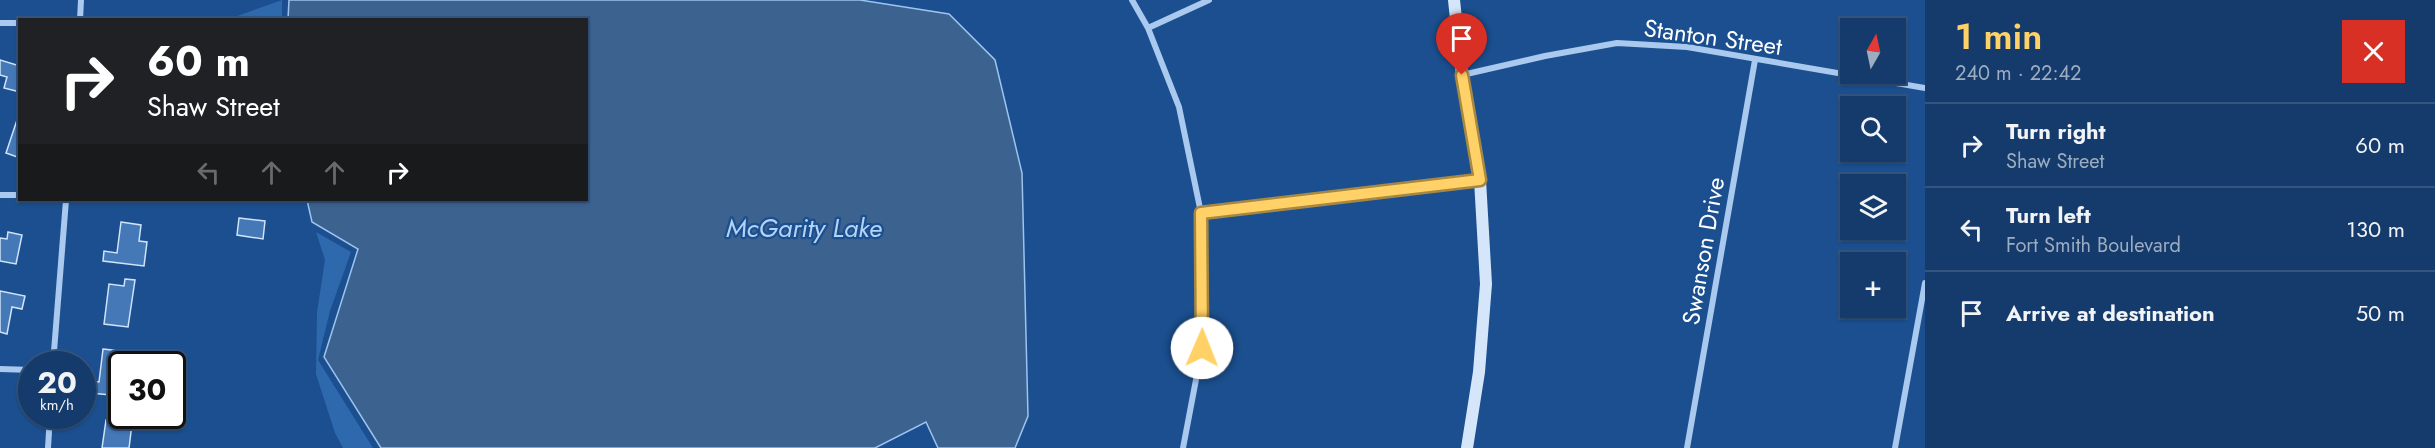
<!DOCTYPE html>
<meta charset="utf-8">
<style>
body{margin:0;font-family:Jost,sans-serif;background:#214673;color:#f1f3f6;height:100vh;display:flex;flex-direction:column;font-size:22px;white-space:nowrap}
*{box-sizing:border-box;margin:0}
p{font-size:20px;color:#9dadc1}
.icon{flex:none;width:33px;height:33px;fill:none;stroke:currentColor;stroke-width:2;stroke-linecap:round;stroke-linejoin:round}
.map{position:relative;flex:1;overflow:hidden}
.sheet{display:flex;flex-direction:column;background:#143b6b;width:510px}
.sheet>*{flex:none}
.hud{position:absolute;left:18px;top:18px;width:570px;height:183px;border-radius:0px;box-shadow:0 2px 4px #0004,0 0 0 2px #33557e;background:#202124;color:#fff;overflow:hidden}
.needle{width:39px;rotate:9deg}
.buttons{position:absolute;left:1840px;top:18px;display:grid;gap:12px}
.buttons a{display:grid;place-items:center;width:66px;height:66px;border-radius:0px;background:#143b6b;box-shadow:0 2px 4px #0004,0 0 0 2px #33557e;font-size:30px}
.speed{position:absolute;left:18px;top:351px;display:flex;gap:12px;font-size:30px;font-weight:700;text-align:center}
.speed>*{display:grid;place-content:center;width:78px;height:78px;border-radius:50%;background:#143b6b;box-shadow:0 2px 4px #0004,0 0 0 2px #33557e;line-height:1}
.speed small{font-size:15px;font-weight:400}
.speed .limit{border:3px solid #111;border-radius:9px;background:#fff;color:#111}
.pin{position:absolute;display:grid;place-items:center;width:51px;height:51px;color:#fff;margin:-62px -26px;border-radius:50% 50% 50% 0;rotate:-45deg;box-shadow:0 0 6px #0007}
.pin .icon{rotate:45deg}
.me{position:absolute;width:66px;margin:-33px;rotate:1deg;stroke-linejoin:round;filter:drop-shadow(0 0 4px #0008)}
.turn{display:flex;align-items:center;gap:21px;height:126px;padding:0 30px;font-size:27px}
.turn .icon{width:78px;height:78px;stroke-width:2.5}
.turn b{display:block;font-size:42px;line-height:51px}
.lanes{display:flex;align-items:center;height:57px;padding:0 30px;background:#0003;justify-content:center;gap:30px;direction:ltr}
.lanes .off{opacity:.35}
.round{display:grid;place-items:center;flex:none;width:63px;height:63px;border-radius:0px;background:#214673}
.overview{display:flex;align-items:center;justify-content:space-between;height:102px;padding:0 30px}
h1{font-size:36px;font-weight:600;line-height:45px;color:#ffd166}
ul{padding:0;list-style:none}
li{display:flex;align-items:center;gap:18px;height:84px;padding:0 30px;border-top:2px solid #33557e}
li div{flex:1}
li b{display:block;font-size:22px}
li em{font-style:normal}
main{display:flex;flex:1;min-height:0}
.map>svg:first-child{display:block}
</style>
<main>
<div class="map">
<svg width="1925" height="448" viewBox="0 0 1925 448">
<rect width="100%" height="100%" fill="#1b4f8f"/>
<path fill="#2e69ad" d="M282,0v19h-53z
M316,232l35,20 -21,59 -12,49 55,88h-30l-8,-15 -19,-59 1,-62 8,-52z"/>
<path fill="#3c6290" stroke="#9cc4f0" stroke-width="1.5" d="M289,0h571l89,14 46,46 27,113 6,243 -13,32h-77l-12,-26 -51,26h-494l-57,-91 34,-108 -46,-27 -5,-22h279v-180l-298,-1z"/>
<path fill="#4478b7" stroke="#cfe3fa" stroke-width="1.5" d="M0,60l20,6v26l-16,-4 3,-11 -7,-2z
M19,114h1v44l-14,-5z
M239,218l26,3 -2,18 -26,-4z
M121,222l20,3 -2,16 8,1 -3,24 -41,-5 1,-10 13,2z
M8,232l14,3 -6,29 -16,-3v-23l7,1z
M125,279l10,1 -7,47 -24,-3 5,-40 15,2z
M0,291l25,5 -3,13 -10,-2 -5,27 -7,-2z
M103,349l27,3 -1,12h-7v32l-32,-3 1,-12 8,1z
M106,420l26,4 -3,24h-27z"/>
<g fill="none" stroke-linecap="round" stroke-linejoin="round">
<path stroke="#a9c9ee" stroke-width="6" d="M1132,0l16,28 31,79 22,106 1,135 -19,100
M80,20l1,-20
M0,23h20
M1148,28l61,-28
M1462,75l83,-19 72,-13 70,4 238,41
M0,195h20
M1201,213l279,-33
M53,364l13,-164
M0,369l32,1
M48,448l2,-32
M1687,448l68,-388
M1895,448l30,-165"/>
<path stroke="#d6e6fa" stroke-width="12" d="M1454,0l8,75 18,105 6,104 -7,88 -12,76"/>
</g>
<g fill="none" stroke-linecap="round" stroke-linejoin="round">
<g stroke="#a68842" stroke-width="15">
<path id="route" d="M1202,348l-1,-135 279,-33 -18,-105"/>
</g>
<use href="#route" stroke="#ffd166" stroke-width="10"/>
</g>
<g text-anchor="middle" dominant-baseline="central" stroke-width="4.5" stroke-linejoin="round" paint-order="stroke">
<g font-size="24" fill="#fff" stroke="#1b4f8f">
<text transform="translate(1713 37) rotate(8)">Stanton Street</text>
<text transform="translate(1703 251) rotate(-80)">Swanson Drive</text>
</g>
<g font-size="26" font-style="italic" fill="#b5d3f5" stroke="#1b4f8f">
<text x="804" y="228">McGarity Lake</text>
</g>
</g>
</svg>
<div class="buttons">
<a><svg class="needle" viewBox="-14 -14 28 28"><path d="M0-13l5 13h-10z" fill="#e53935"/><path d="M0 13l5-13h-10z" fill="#9dadc1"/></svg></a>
<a><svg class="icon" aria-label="search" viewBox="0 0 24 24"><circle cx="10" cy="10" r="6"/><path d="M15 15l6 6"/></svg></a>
<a><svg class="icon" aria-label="layers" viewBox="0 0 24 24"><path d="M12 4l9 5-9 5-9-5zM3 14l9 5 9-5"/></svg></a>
<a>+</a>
</div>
<div class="speed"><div>20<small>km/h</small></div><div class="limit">30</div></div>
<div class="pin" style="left:1462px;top:75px;background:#d93025"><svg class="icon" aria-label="arrive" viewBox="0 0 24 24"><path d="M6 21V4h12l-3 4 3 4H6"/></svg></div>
<svg class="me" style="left:1202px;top:348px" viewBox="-20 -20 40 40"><circle r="19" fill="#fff"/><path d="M0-13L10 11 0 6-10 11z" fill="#ffd166"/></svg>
<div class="hud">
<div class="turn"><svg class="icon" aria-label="right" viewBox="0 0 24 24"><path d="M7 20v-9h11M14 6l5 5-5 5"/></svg><div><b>60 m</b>Shaw Street</div></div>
<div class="lanes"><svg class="icon off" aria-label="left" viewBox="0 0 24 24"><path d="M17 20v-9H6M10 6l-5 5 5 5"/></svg><svg class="icon off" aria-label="ahead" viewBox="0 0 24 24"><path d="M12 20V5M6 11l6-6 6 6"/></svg><svg class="icon off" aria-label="ahead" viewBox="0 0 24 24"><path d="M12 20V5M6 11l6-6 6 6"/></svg><svg class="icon" aria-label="right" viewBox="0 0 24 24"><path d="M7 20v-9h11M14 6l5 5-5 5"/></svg></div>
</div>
</div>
<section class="sheet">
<div class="overview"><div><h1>1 min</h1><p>240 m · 22:42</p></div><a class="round" style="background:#d93025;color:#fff"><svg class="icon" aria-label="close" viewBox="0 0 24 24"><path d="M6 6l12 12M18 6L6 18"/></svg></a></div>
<ul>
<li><svg class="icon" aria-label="right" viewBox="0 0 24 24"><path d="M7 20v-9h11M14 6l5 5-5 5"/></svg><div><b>Turn right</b><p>Shaw Street</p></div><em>60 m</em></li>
<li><svg class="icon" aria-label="left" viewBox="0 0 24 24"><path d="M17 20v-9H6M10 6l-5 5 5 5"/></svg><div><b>Turn left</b><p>Fort Smith Boulevard</p></div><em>130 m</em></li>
<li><svg class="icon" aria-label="arrive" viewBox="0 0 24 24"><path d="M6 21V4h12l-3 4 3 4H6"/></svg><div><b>Arrive at destination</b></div><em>50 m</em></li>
</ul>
</section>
</main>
